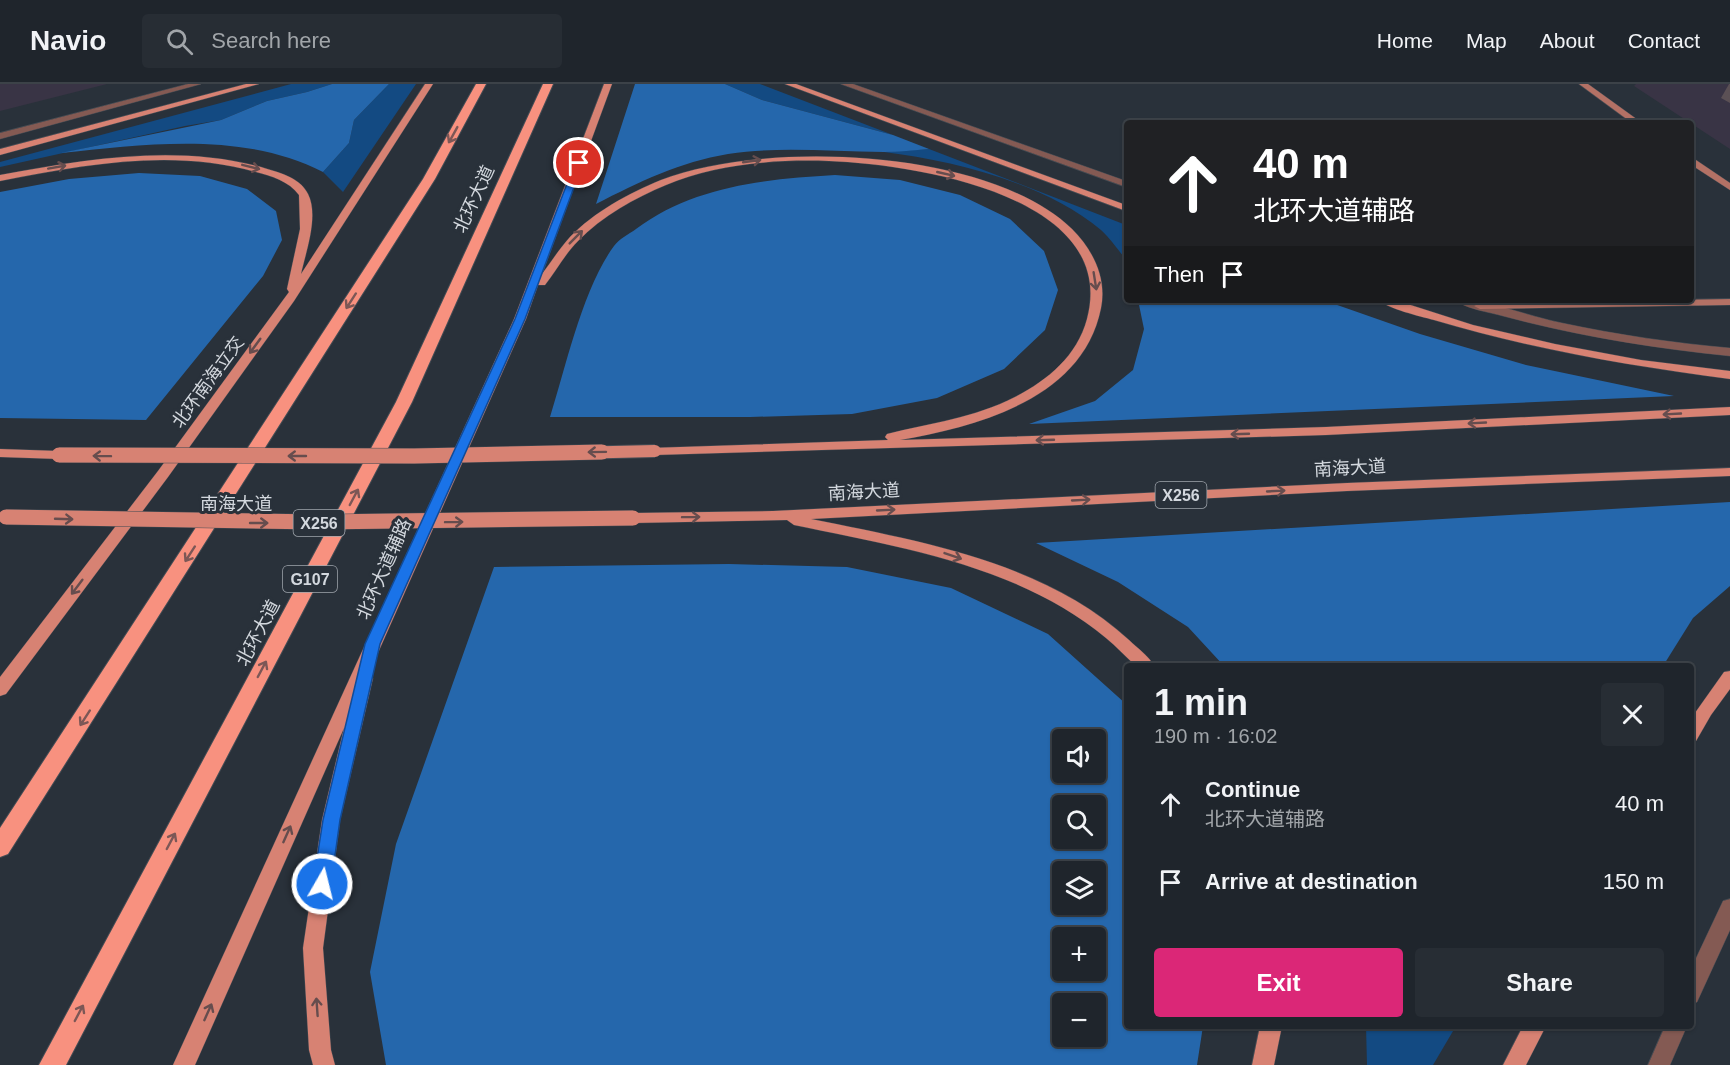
<!DOCTYPE html>
<meta charset="utf-8">
<style>
body{margin:0;font-family:Arial,"Noto Sans SC",sans-serif;background:#272d34;color:#f1f3f6;height:100vh;display:flex;flex-direction:column;font-size:22px;white-space:nowrap}
*{box-sizing:border-box;margin:0}
p{font-size:20px;color:#a1a5a9}
.icon{flex:none;width:33px;height:33px;fill:none;stroke:currentColor;stroke-width:2;stroke-linecap:round;stroke-linejoin:round}
.map{position:relative;flex:1;overflow:hidden}
.panel{position:absolute;left:1124px;top:579px;width:570px;height:366px;display:flex;flex-direction:column;background:#1f252c;border-radius:6px;box-shadow:0 2px 4px #0004,0 0 0 2px #3c4248}
.panel>*{flex:none}
.guide{position:absolute;left:1124px;top:36px;width:570px;height:183px;border-radius:6px;box-shadow:0 2px 4px #0004,0 0 0 2px #3c4248;background:#202124;color:#fff;overflow:hidden}
.tools{position:absolute;left:1052px;top:645px;display:grid;gap:12px}
.tools a{display:grid;place-items:center;width:54px;height:54px;border-radius:6px;background:#1f252c;box-shadow:0 2px 4px #0004,0 0 0 2px #3c4248;font-size:30px}
.pin{position:absolute;display:grid;place-items:center;width:51px;height:51px;color:#fff;margin:-26px;border:3px solid #fff;border-radius:50%;box-shadow:0 2px 6px #0007}
.me{position:absolute;width:66px;margin:-33px;rotate:8deg;stroke-linejoin:round;filter:drop-shadow(0 0 4px #0008)}
.turn{display:flex;align-items:center;gap:21px;height:126px;padding:0 30px;font-size:27px}
.turn .icon{width:78px;height:78px;stroke-width:2.5}
.turn b{display:block;font-size:42px;line-height:51px}
.then{display:flex;align-items:center;height:57px;padding:0 30px;background:#0003;gap:12px;font-size:22px}
.round{display:grid;place-items:center;flex:none;width:63px;height:63px;border-radius:6px;background:#272d34}
.head{display:flex;align-items:center;justify-content:space-between;height:102px;padding:0 30px}
h1{font-size:36px;font-weight:600;line-height:45px}
.cta{display:flex;gap:12px;margin-top:auto;padding:12px 30px}
.cta a{flex:1;height:69px;border-radius:6px;background:#db2777;color:#fff;font-size:24px;font-weight:600;line-height:69px;text-align:center}
.cta a+a{background:#272d34;color:#f1f3f6}
ul{padding:0;list-style:none}
li{display:flex;align-items:center;gap:18px;height:78px;padding:0 30px}
li div{flex:1}
li b{display:block;font-size:22px}
li em{font-style:normal}
header{display:flex;align-items:center;gap:36px;box-sizing:border-box;height:84px;padding:0 30px;background:#1f252c;border-bottom:2px solid #3c4248}
header strong{font-size:28px}
nav{display:flex;gap:33px;margin-inline-start:auto;font-size:21px}
.search{width:420px;height:54px;background:#272d34;display:flex;align-items:center;gap:15px;box-sizing:border-box;padding:0 21px;border-radius:6px;color:#a1a5a9;font-size:22px}
.map>svg:first-child{display:block}
</style>
<header>
<strong>Navio</strong>
<div class="search"><svg class="icon" aria-label="search" viewBox="0 0 24 24"><circle cx="10" cy="10" r="6"/><path d="M15 15l6 6"/></svg>Search here</div>
<nav><a>Home</a><a>Map</a><a>About</a><a>Contact</a></nav>
</header>
<div class="map">
<svg width="1730" height="981" viewBox="0 0 1730 981">
<rect width="100%" height="100%" fill="#29313a"/>
<path fill="#393445" d="M0,0h107l-107,27z
M1636,0h94v65l-96,-63z"/>
<path fill="#134a82" d="M291,0h41l-25,8 -40,9 -46,19 -36,6 -185,41v-5z
M389,0h27l-73,108 -20,-20 26,-29 5,-23z
M725,0h35l133,51 -131,-35z
M929,65l197,76v32l-1,1c-8,-9 -15,-20 -24,-28 -56,-47 -146,-69 -217,-78z
M1366,942h90l-23,39h-66z"/>
<path fill="#2567ac" fill-rule="evenodd" d="M332,0h57l-35,36 -5,23 -26,29c-80,-41 -176,-28 -262,-19l160,-33 46,-19 40,-9z
M635,0h90l37,16 131,35 36,14c-15,1 -30,3 -45,3 -54,0 -102,-6 -156,2 -48,8 -89,28 -132,50z
M139,89l61,3 47,13 29,22 6,29 -19,36 -117,144 -146,-2v-226l69,-13z
M835,91l65,5 60,15 50,24 34,32 14,39 -13,40 -41,39 -67,29 -85,16 -102,3h-200c16,-51 33,-129 64,-171 5,-7 15,-12 22,-17 57,-43 130,-50 199,-54z
M1138,216h185l97,34 106,31 148,31 -645,28 66,-23 38,-31 11,-41z
M1730,418v84l-37,32 -30,48h-439l-36,-39 -70,-45 -82,-39z
M729,480l118,3 104,21 97,46 78,70v322h77l-6,39h-811l-16,-93 26,-128 98,-277zM1062,656h33v32h-33zM1062,722h33v32h-33zM1062,788h33v32h-33zM1062,854h33v32h-33zM1062,920h33v32h-33z"/>
<g fill="none" stroke-linecap="round" stroke-linejoin="round">
<g stroke="#444c54" stroke-width="1">
<path id="street" d="M188,0h13l-201,55v-6z
M841,0h12l273,97v6z
M1455,216c36,0 72,16 107,23 56,12 112,20 168,25v8c-77,-8 -152,-20 -227,-40 -14,-4 -37,-7 -48,-16z
M1730,815v31l-33,72 -7,3v-34l33,-70z
M1665,942h22l-17,39h-22z"/>
</g>
<g stroke="#444c54" stroke-width="1">
<path id="secondary" d="M1579,0h9l54,39h-10z
M1690,72l40,27v7l-40,-26z
M1730,215v6l-250,4 -6,-3 6,-3z"/>
</g>
<g stroke="#444c54" stroke-width="1">
<path id="primary" d="M246,0h13l-259,71v-6z
M425,0h8l-139,217 -126,176 -162,217 -6,2v-19l158,-206 131,-179 -2,-3 13,-60 -1,-34c-10,-14 -28,-19 -43,-23 -85,-24 -172,-7 -256,9v-6c87,-16 175,-31 261,-8 16,5 39,10 47,27 11,22 -2,57 -7,80z
M604,0h8l-70,190c9,-12 18,-26 28,-37 24,-25 59,-44 91,-57 103,-40 327,-32 411,49 21,21 35,49 29,79 -18,91 -123,118 -201,132l426,-13 404,-20v8l-404,20 -671,20 -7,-4 2,-3 238,-8 -3,-3 2,-3c44,-11 87,-16 128,-37 33,-17 62,-41 72,-78 33,-124 -175,-155 -258,-158 -53,-2 -113,3 -163,24 -31,13 -64,31 -88,56 -13,13 -22,30 -33,44h-7l-12,34 -157,354 4,5 -33,142 -17,128 8,102 4,15h-22l-4,-15 -6,-102 19,-128 22,-92 -149,337h-22l341,-746z
M785,0h11l330,121v6z
M1378,216h17l78,25 82,19 86,16 89,11v8c-100,-13 -199,-30 -296,-59 -15,-4 -45,-11 -56,-20z
M0,365l59,2 7,4 -7,4 -59,-2z
M1730,384v8l-383,15 -536,28c108,22 234,43 318,121 8,8 20,16 25,26h-18c-10,-9 -20,-20 -30,-28 -86,-72 -206,-91 -312,-113l-7,-5 -154,3 -7,-5 7,-5 140,-2 574,-28z
M1730,587v18l-19,26 -15,26 -6,2v-23l34,-48z
M1260,942h22l-8,39h-22z
M1523,942h23l-20,39h-23z"/>
</g>
<g stroke="#444c54" stroke-width="2">
<path id="highway" d="M476,0h10l-51,95 -427,675 -8,3v-29l423,-649z
M543,0h10l-141,318 -346,663h-27l357,-663z"/>
</g>
<use href="#street" fill="#845a53" fill-rule="evenodd"/>
<use href="#secondary" fill="#b37165" fill-rule="evenodd"/>
<use href="#primary" fill="#d78273" fill-rule="evenodd"/>
<use href="#highway" fill="#f8917f" fill-rule="evenodd"/>
<g stroke="#444c54" stroke-width="14" stroke-linecap="butt">
<path id="primary-bridge-far1" d="M530,370l125,-3"/>
</g>
<g stroke="#444c54" stroke-width="16" stroke-linecap="butt">
<path id="primary-bridge" d="M59,371l355,1 188,-4
M6,433l313,5 314,-4"/>
</g>
<use href="#primary-bridge-far1" stroke="#d78273" stroke-width="12"/>
<use href="#primary-bridge" stroke="#d78273" stroke-width="15"/>
</g>
<path fill="#5b5055" d="M1729,0h1v19l-9,-5z"/>
<defs><path id="oneway-shaft" d="M-6 0H5M1.5-3L5.5 0L1.5 3" fill="none" stroke-width="1.6" stroke-linecap="round" stroke-linejoin="round" transform="scale(1.5)"/></defs>
<g stroke="#7c5756">
<use href="#oneway-shaft" transform="translate(453 51) rotate(119)"/>
<use href="#oneway-shaft" transform="translate(351 217) rotate(123)"/>
<use href="#oneway-shaft" transform="translate(354 413) rotate(-62)"/>
<use href="#oneway-shaft" transform="translate(190 470) rotate(123)"/>
<use href="#oneway-shaft" transform="translate(262 585) rotate(-62)"/>
<use href="#oneway-shaft" transform="translate(85 634) rotate(123)"/>
<use href="#oneway-shaft" transform="translate(171 757) rotate(-62)"/>
<use href="#oneway-shaft" transform="translate(79 929) rotate(-62)"/>
</g>
<g stroke="#664d4e">
<use href="#oneway-shaft" transform="translate(752 77) rotate(-8)"/>
<use href="#oneway-shaft" transform="translate(57 83) rotate(-10)"/>
<use href="#oneway-shaft" transform="translate(251 83) rotate(14)"/>
<use href="#oneway-shaft" transform="translate(946 90) rotate(13)"/>
<use href="#oneway-shaft" transform="translate(576 153) rotate(-45)"/>
<use href="#oneway-shaft" transform="translate(1095 197) rotate(81)"/>
<use href="#oneway-shaft" transform="translate(255 262) rotate(126)"/>
<use href="#oneway-shaft" transform="translate(1672 330) rotate(177)"/>
<use href="#oneway-shaft" transform="translate(1477 339) rotate(177)"/>
<use href="#oneway-shaft" transform="translate(1240 350) rotate(178)"/>
<use href="#oneway-shaft" transform="translate(1045 356) rotate(178)"/>
<use href="#oneway-shaft" transform="translate(597 368) rotate(179)"/>
<use href="#oneway-shaft" transform="translate(102 372) rotate(-179)"/>
<use href="#oneway-shaft" transform="translate(297 372) rotate(180)"/>
<use href="#oneway-shaft" transform="translate(1276 407) rotate(-3)"/>
<use href="#oneway-shaft" transform="translate(1081 416) rotate(-3)"/>
<use href="#oneway-shaft" transform="translate(886 426) rotate(-3)"/>
<use href="#oneway-shaft" transform="translate(691 433) rotate(-1)"/>
<use href="#oneway-shaft" transform="translate(64 435) rotate(2)"/>
<use href="#oneway-shaft" transform="translate(454 438) rotate(-1)"/>
<use href="#oneway-shaft" transform="translate(259 439)"/>
<use href="#oneway-shaft" transform="translate(953 472) rotate(19)"/>
<use href="#oneway-shaft" transform="translate(77 503) rotate(127)"/>
<use href="#oneway-shaft" transform="translate(287 750) rotate(-66)"/>
<use href="#oneway-shaft" transform="translate(317 923) rotate(-94)"/>
<use href="#oneway-shaft" transform="translate(208 928) rotate(-66)"/>
</g>
<path fill="#1a73e8" stroke="#114b97" stroke-width="1.5" d="M579,76l4,3 -58,156 -145,325 -40,176 -9,64 -3,6 -6,2 -6,-2 -3,-6 10,-64 42,-176 150,-325 60,-156z"/>
<g text-anchor="middle" dominant-baseline="central" stroke-width="6" stroke-linejoin="round" paint-order="stroke">
<g fill="#29313a" stroke="#a0a6ad" stroke-width="1.5">
<rect x="1155.5" y="398" width="51" height="26" rx="4.5"/>
<rect x="293.5" y="426" width="51" height="26" rx="4.5"/>
<rect x="283" y="482" width="54" height="26" rx="4.5"/>
</g>
<g font-size="16" font-weight="bold" fill="#d3d8de">
<text x="1181" y="411">X256</text>
<text x="319" y="439">X256</text>
<text x="310" y="495">G107</text>
</g>
<g font-size="18" fill="#d3d8de" stroke="#29313a">
<text transform="translate(474 115) rotate(-65)">北环大道</text>
<text transform="translate(208 298) rotate(-54)">北环南海立交</text>
<text transform="translate(1350 384) rotate(-3)">南海大道</text>
<text transform="translate(864 408) rotate(-3)">南海大道</text>
<text x="236" y="420">南海大道</text>
<text transform="translate(384 485) rotate(-66)">北环大道辅路</text>
<text transform="translate(258 549) rotate(-62)">北环大道</text>
</g>
</g>
</svg>
<div class="tools">
<a><svg class="icon" aria-label="sound" viewBox="0 0 24 24"><path d="M4 9h4l5-4v14l-5-4H4zM17 9q2 3 0 6"/></svg></a>
<a><svg class="icon" aria-label="search" viewBox="0 0 24 24"><circle cx="10" cy="10" r="6"/><path d="M15 15l6 6"/></svg></a>
<a><svg class="icon" aria-label="layers" viewBox="0 0 24 24"><path d="M12 4l9 5-9 5-9-5zM3 14l9 5 9-5"/></svg></a>
<a>+</a>
<a>−</a>
</div>
<div class="pin" style="left:579px;top:79px;background:#d93025"><svg class="icon" aria-label="arrive" viewBox="0 0 24 24"><path d="M6 21V4h12l-3 4 3 4H6"/></svg></div>
<svg class="me" style="left:322px;top:800px" viewBox="-20 -20 40 40"><circle r="17" fill="#1a73e8" stroke="#fff" stroke-width="3"/><path d="M0-11L8 9 0 5-8 9z" fill="#fff"/></svg>
<div class="guide">
<div class="turn"><svg class="icon" aria-label="ahead" viewBox="0 0 24 24"><path d="M12 20V5M6 11l6-6 6 6"/></svg><div><b>40 m</b>北环大道辅路</div></div>
<div class="then">Then<svg class="icon" aria-label="arrive" viewBox="0 0 24 24"><path d="M6 21V4h12l-3 4 3 4H6"/></svg></div>
</div>
<section class="panel">
<div class="head"><div><h1>1 min</h1><p>190 m · 16:02</p></div><a class="round"><svg class="icon" aria-label="close" viewBox="0 0 24 24"><path d="M6 6l12 12M18 6L6 18"/></svg></a></div>
<ul>
<li><svg class="icon" aria-label="ahead" viewBox="0 0 24 24"><path d="M12 20V5M6 11l6-6 6 6"/></svg><div><b>Continue</b><p>北环大道辅路</p></div><em>40 m</em></li>
<li><svg class="icon" aria-label="arrive" viewBox="0 0 24 24"><path d="M6 21V4h12l-3 4 3 4H6"/></svg><div><b>Arrive at destination</b></div><em>150 m</em></li>
</ul>
<div class="cta"><a>Exit</a><a>Share</a></div>
</section>
</div>
